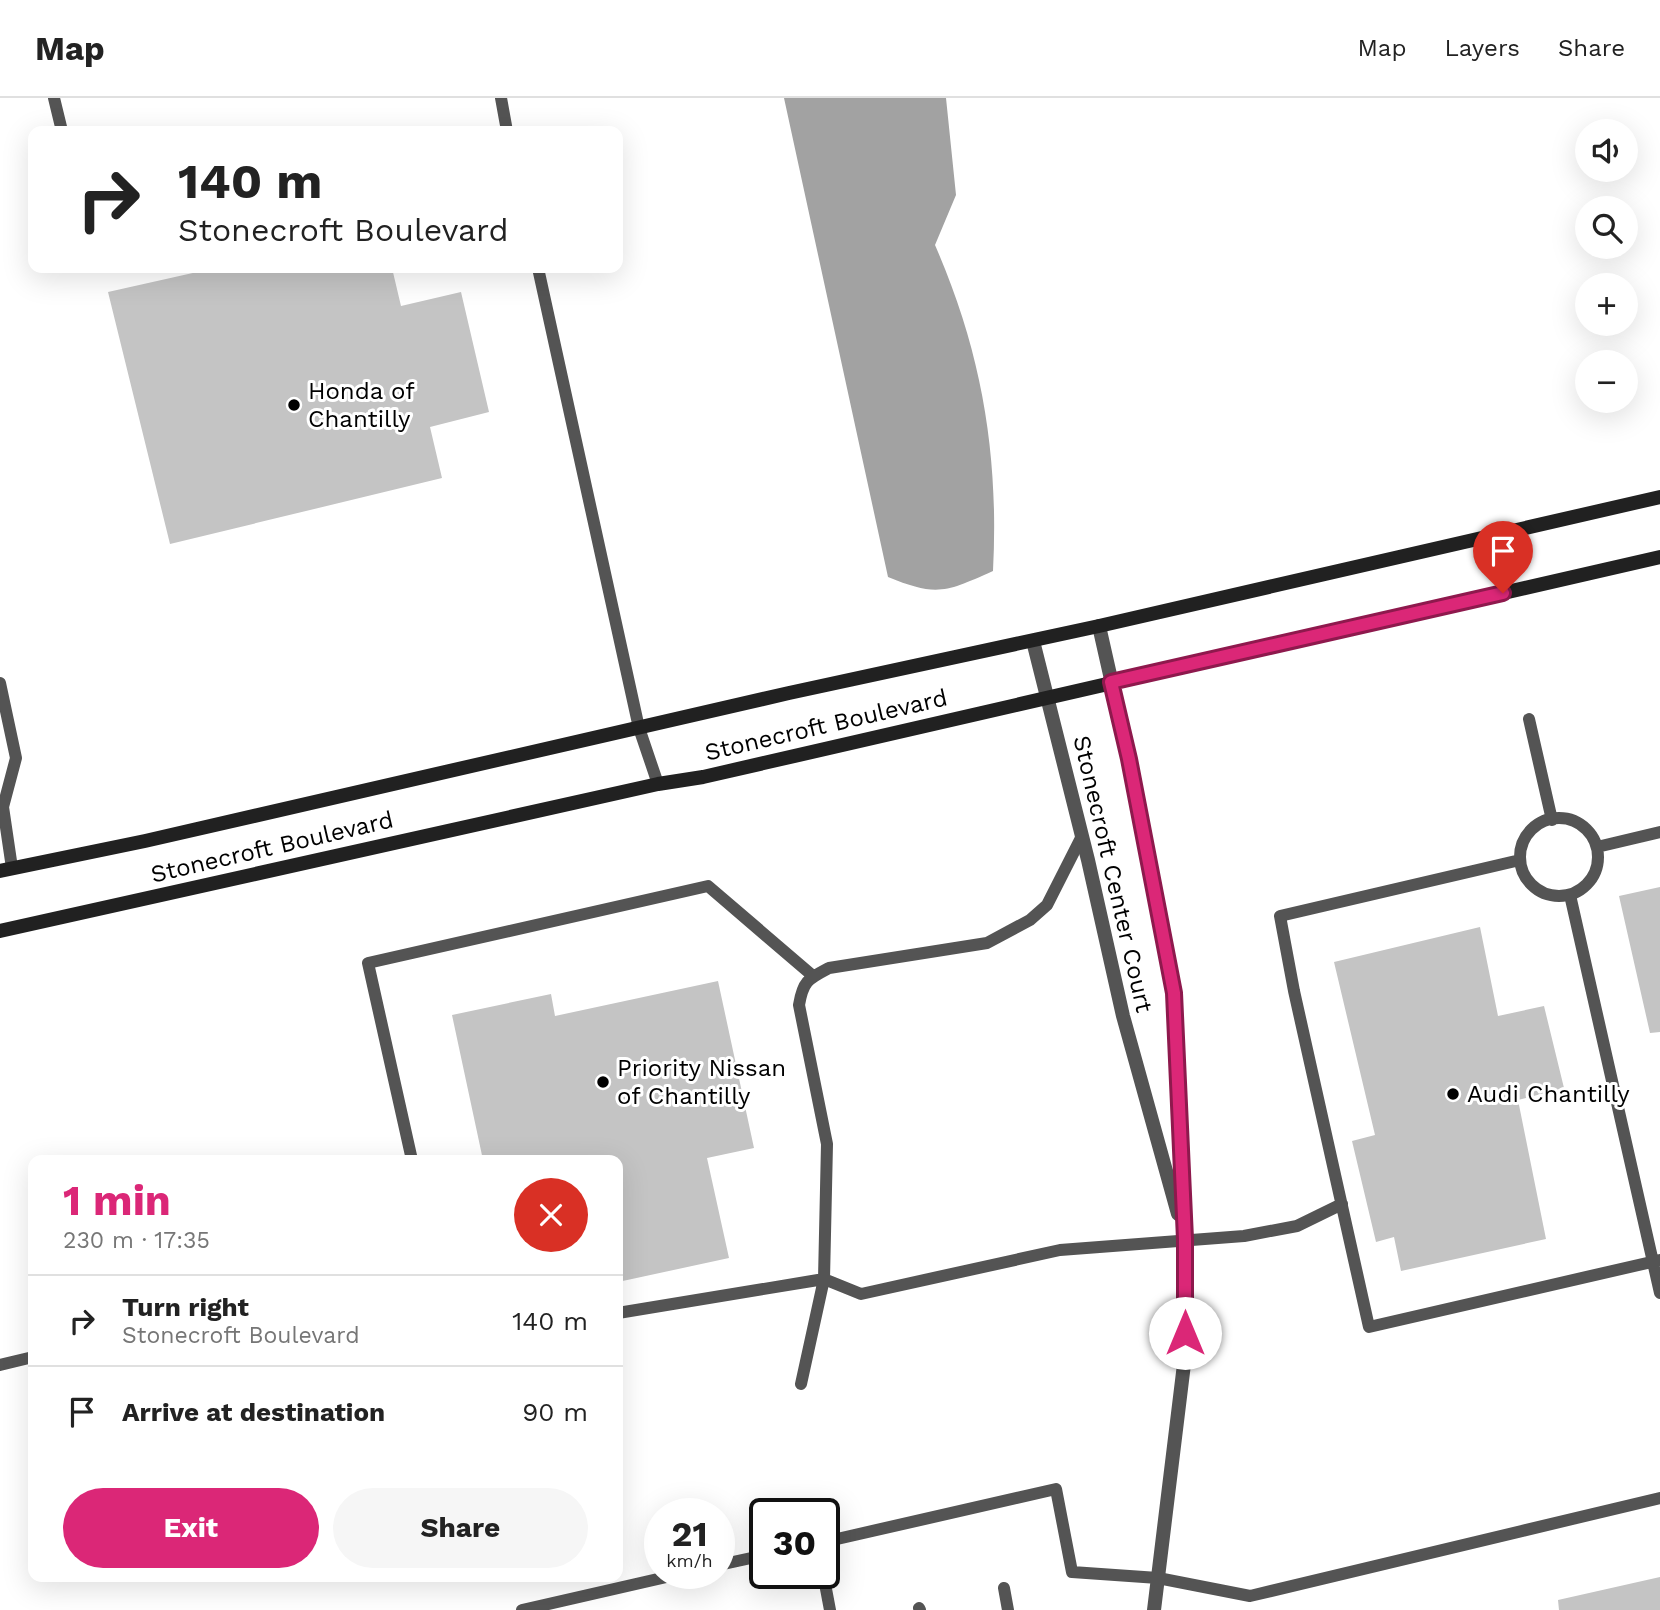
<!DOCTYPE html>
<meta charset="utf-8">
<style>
body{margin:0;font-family:"Work Sans",sans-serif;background:#f6f6f6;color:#222;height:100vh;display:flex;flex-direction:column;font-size:26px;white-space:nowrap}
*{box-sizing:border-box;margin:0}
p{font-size:23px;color:#767676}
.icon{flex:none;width:38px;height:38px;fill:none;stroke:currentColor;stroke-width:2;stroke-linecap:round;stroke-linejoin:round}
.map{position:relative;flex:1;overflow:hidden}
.drawer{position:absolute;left:28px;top:1057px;width:595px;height:427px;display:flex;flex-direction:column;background:#fff;border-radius:14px;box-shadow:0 7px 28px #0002}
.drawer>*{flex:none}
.banner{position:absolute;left:28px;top:28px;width:595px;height:147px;border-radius:14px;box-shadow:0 7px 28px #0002;background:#fff;color:#222;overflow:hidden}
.tools{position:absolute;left:1575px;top:21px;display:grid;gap:14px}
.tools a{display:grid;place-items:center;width:63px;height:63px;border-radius:50%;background:#fff;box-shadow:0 7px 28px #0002;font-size:35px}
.speed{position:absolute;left:644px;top:1400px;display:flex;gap:14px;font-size:35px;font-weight:700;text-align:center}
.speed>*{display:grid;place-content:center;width:91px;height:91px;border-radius:50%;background:#fff;box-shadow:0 7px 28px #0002;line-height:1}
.speed small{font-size:18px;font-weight:400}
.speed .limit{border:4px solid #111;border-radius:10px;background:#fff;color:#111}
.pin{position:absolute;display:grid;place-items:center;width:60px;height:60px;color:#fff;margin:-72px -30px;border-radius:50% 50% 50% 0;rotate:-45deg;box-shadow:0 0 7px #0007}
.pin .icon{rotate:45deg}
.me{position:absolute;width:77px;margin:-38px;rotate:0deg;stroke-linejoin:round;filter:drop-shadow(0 0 5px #0008)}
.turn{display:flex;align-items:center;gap:24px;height:147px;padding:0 35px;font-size:32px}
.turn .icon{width:91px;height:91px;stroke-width:2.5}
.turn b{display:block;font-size:49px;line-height:60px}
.round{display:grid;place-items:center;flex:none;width:74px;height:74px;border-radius:37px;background:#f6f6f6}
.head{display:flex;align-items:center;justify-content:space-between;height:119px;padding:0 35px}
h1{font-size:42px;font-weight:700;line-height:52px;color:#db2777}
.button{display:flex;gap:14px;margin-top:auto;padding:14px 35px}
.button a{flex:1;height:80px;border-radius:42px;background:#db2777;color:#fff;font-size:28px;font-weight:700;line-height:80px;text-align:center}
.button a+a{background:#f6f6f6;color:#222}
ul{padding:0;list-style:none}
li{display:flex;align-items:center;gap:21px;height:91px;padding:0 35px;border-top:2px solid #e0e0e0}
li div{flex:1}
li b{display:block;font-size:26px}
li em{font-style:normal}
header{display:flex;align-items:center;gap:42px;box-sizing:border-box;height:98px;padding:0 35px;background:#fff;border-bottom:2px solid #e0e0e0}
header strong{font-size:33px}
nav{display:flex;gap:38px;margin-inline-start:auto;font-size:24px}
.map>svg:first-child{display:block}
</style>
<header>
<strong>Map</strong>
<nav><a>Map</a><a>Layers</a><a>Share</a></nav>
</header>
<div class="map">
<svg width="1660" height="1512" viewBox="0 0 1660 1512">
<rect width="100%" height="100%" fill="#fff"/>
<path fill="#a2a2a2" d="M784,0h162l10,97 -21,50c47,108 64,209 58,326 -47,21 -56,26 -105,6z"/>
<path fill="#c4c4c4" d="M215,170h177l9,38 60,-14 28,120 -59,15 12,51 -272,66 -62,-252z
M1660,789v145l-10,1 -31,-137z
M1480,829l18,89 46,-10 20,82 -46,12 28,139 -145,32 -7,-34 -18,5 -24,-101 23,-6 -41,-173z
M718,883l36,167 -47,10 22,100 -111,24v-122h-135l-31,-145 99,-21 4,22z
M1660,1479v33h-101l-1,-10z"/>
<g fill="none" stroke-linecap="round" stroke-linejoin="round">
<path stroke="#545454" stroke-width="12" d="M54,0l8,33
M501,0l6,33
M538,170l101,460 19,56
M0,585l16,75 -13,49 9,61
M1529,621l23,101
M1520 759a39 39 0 1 1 78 0a39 39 0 1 1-78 0Z
M1082,738l-35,69 -17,15 -43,23 -158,25c-21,11 -26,13 -30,37l28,139 -3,135 37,15 199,-44 184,-14 53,-10 45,-22
M1597,749l63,-15
M1520,762l-240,56 14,75 75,336 291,-67
M1570,797l90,398
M412,1062l-44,-197 340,-77 105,90
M618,1215l206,-34 -23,105
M0,1267l33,-8
M824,1444l232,-53 16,83 86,6 92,18 410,-98
M719,1467l46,-10
M823,1475l7,37
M1004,1490l4,22
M919,1510l1,2
M522,1512l162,-37"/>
<path stroke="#545454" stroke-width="14" d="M1099,528l30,133 45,234 11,246v117l-31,254
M1033,543l55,219 35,156 55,198"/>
<path stroke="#212121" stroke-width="14" d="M0,773l145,-30 644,-148 310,-67 561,-129
M0,833l658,-147 45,-7 957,-220"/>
</g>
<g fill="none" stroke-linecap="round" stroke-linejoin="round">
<g stroke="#8e194d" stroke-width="18">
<path id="route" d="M1185,1235v-94l-11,-246 -45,-234 -18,-77 392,-89"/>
</g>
<use href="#route" stroke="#db2777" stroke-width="12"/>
</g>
<g fill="#000" stroke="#fff" stroke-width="2.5">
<circle cx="294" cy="307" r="7"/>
<circle cx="603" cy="984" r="7"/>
<circle cx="1453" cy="996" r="7"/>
</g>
<g text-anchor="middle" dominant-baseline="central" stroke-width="6" stroke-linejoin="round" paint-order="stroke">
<g font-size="24" fill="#000" stroke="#fff" text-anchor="start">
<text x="308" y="293">Honda of<tspan x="308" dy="28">Chantilly</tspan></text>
<text x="617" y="970">Priority Nissan<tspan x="617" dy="28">of Chantilly</tspan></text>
<text x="1467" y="996">Audi Chantilly</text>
</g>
<g font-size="24" fill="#000" stroke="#fff">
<text transform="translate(826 627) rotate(-13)">Stonecroft Boulevard</text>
<text transform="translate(272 749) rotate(-13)">Stonecroft Boulevard</text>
<text transform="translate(1113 776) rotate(77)">Stonecroft Center Court</text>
</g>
</g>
</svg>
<div class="tools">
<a><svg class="icon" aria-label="sound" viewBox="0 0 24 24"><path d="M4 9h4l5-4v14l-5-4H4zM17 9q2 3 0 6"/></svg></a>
<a><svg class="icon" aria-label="search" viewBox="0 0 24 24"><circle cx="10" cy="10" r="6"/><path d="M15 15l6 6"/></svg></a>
<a>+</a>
<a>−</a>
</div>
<div class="speed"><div>21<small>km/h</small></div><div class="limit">30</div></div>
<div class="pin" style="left:1503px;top:495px;background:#d93025"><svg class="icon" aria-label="arrive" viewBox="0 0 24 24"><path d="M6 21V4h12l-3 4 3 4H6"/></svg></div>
<svg class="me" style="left:1185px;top:1235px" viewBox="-20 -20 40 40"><circle r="19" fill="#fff"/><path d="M0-13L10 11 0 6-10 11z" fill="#db2777"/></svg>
<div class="banner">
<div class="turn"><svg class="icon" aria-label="right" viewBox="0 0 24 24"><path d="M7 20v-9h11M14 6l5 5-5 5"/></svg><div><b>140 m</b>Stonecroft Boulevard</div></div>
</div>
<section class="drawer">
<div class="head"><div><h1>1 min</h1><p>230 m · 17:35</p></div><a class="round" style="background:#d93025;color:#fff"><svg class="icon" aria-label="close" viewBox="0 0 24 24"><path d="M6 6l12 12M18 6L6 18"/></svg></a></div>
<ul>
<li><svg class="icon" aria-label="right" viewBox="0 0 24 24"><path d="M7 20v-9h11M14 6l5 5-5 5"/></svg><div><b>Turn right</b><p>Stonecroft Boulevard</p></div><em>140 m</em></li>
<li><svg class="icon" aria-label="arrive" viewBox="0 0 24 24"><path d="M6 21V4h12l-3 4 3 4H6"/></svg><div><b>Arrive at destination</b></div><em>90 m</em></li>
</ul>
<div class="button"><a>Exit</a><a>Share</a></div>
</section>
</div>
